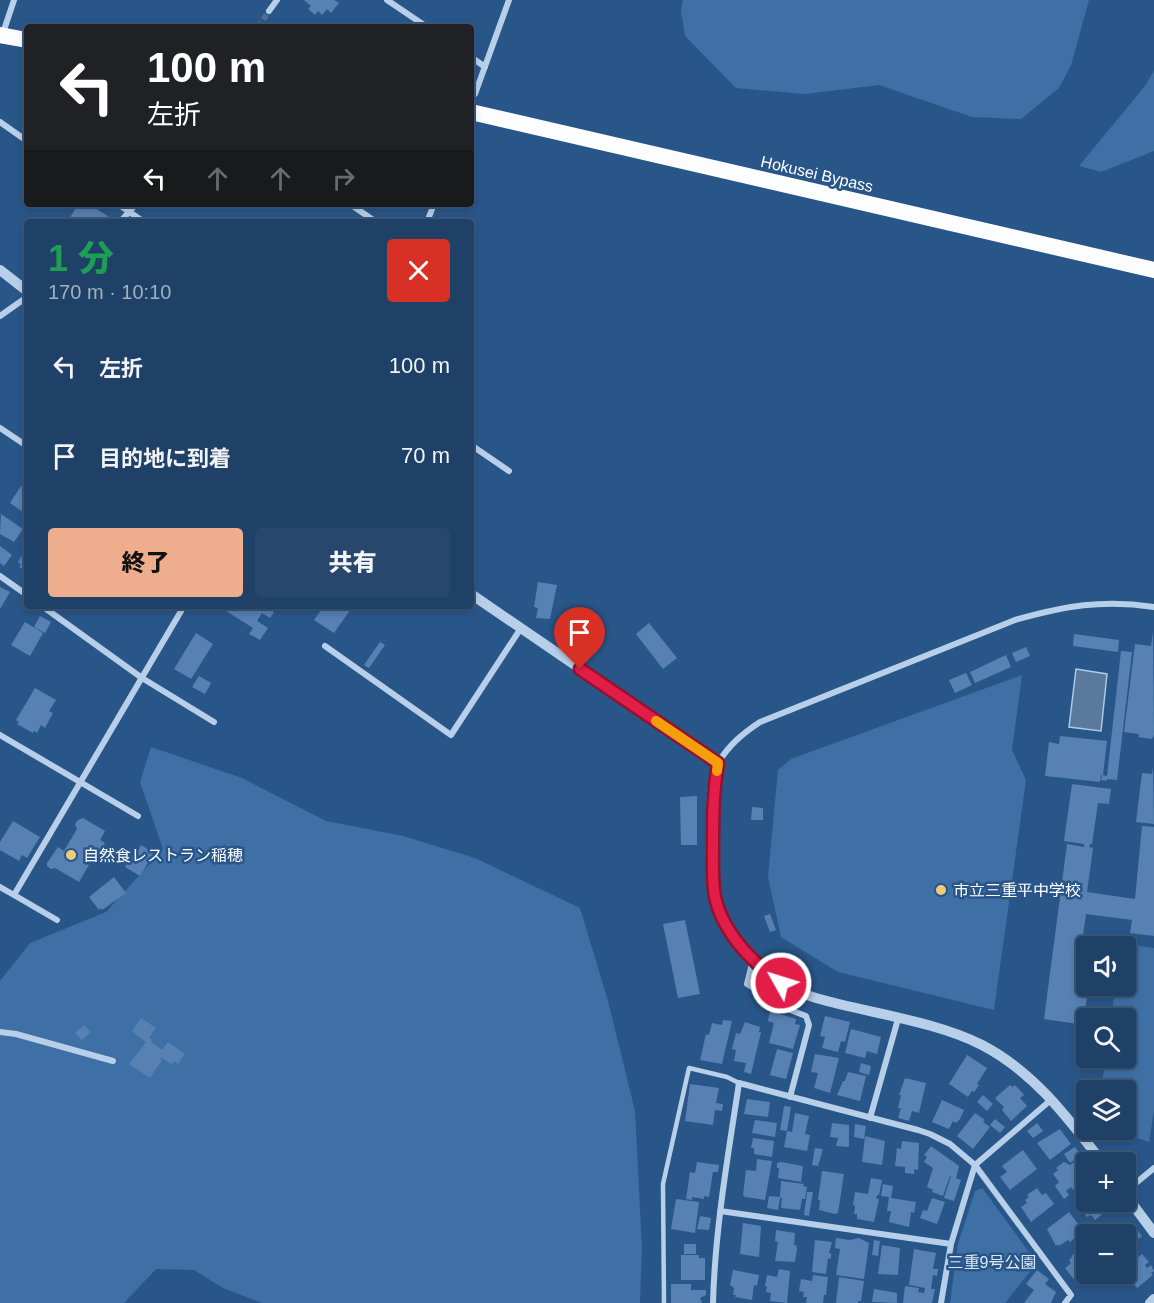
<!DOCTYPE html>
<html lang="ja">
<meta charset="utf-8">
<style>
body{margin:0;font-family:Helvetica,"Noto Sans JP",sans-serif;background:#27476d;color:#f1f3f6;height:100vh;display:flex;flex-direction:column;font-size:22px;white-space:nowrap}
*{box-sizing:border-box;margin:0}
p{font-size:20px;color:#a1afc0}
.icon{flex:none;width:33px;height:33px;fill:none;stroke:currentColor;stroke-width:2;stroke-linecap:round;stroke-linejoin:round}
.map{position:relative;flex:1;overflow:hidden}
.side{position:absolute;left:24px;top:219px;width:450px;height:390px;display:flex;flex-direction:column;background:#1f4067;border-radius:6px;box-shadow:0 3px 9px #0003,0 0 0 2px #3c597b}
.side>*{flex:none}
.guide{position:absolute;left:24px;top:24px;width:450px;height:183px;border-radius:6px;box-shadow:0 3px 9px #0003,0 0 0 2px #3c597b;background:#202124;color:#fff;overflow:hidden}
.tools{position:absolute;left:1076px;top:936px;display:grid;gap:12px}
.tools a{display:grid;place-items:center;width:60px;height:60px;border-radius:6px;background:#1f4067;box-shadow:0 3px 9px #0003,0 0 0 2px #3c597b;font-size:30px}
.pin{position:absolute;display:grid;place-items:center;width:51px;height:51px;color:#fff;margin:-62px -26px;border-radius:50% 50% 50% 0;rotate:-45deg;box-shadow:0 0 6px #0007}
.pin .icon{rotate:45deg}
.me{position:absolute;width:66px;margin:-33px;rotate:309deg;stroke-linejoin:round;filter:drop-shadow(0 0 4px #0008)}
.turn{display:flex;align-items:center;gap:21px;height:126px;padding:0 24px;font-size:27px}
.turn .icon{width:78px;height:78px;stroke-width:2.5}
.turn b{display:block;font-size:42px;line-height:51px}
.lanes{display:flex;align-items:center;height:57px;padding:0 24px;background:#0003;justify-content:center;gap:30px;direction:ltr}
.lanes .off{opacity:.35}
.round{display:grid;place-items:center;flex:none;width:63px;height:63px;border-radius:6px;background:#27476d}
.summary{display:flex;align-items:center;justify-content:space-between;height:102px;padding:0 24px}
h1{font-size:36px;font-weight:800;line-height:45px;color:#1e9e55}
.button{display:flex;gap:12px;margin-top:auto;padding:12px 24px}
.button a{flex:1;height:69px;border-radius:6px;background:#eead8d;color:#111;font-size:24px;font-weight:800;line-height:69px;text-align:center}
.button a+a{background:#27476d;color:#f1f3f6}
ul{padding:0;list-style:none}
li{display:flex;align-items:center;gap:18px;height:90px;padding:0 24px}
li div{flex:1}
li b{display:block;font-size:22px}
li em{font-style:normal}
.map>svg:first-child{display:block}
</style>
<div class="map">
<svg width="1154" height="1303" viewBox="0 0 1154 1303">
<rect width="100%" height="100%" fill="#295689"/>
<path fill="#3e70a5" d="M683,0h406l-18,65 -12,23 -38,31 -49,-2 -93,-32 -74,9 -69,-6 -51,-52 -4,-25z
M1154,71v80l-53,21 -22,-6 66,-80z
M1022,675l-10,75 14,30 -32,230 -156,-38 -57,-35 -13,-60 10,-107 13,-11z
M151,747l91,31 84,43 77,15 72,22 105,50 28,93 27,110 7,138 -2,54h-378l-39,-15 -29,-18 -38,-1 -32,34h-124v-322l30,-38 76,-31 57,-63 -23,-67z
M1122,944l32,4v163l-5,31 -34,-12h10v-40h-24l5,-32h19v-40h-14l5,-32h9v-40h-4z
M982,1188l55,75 -32,40h-55l8,-59 17,-53z"/>
<path fill="#5a799b" stroke="#abcae9" stroke-width="1.5" d="M1076,669l31,5 -6,57 -32,-4z"/>
<path fill="#5681b2" d="M304,0h30l5,3 -8,10 -4,-4 -5,6 -4,-4 -3,4 -7,-6 3,-3z
M82,204h16l-3,4 14,9 -3,5h-39l9,-14 2,1z
M21,486l4,3 2,-3v29l-17,-12z
M1,514l22,15 -9,13 -14,-8z
M0,546l12,9 -8,11 -4,-3z
M27,547v25l-8,-5 2,-2 -3,-3z
M538,582l19,3 -7,34 -14,-1 2,-10 -4,-1z
M0,587l10,5 -10,17z
M218,606h47l9,6 -4,6 -8,-5 -5,8 11,7 -8,12 -11,-6 4,-6z
M324,606h29l-19,27 -20,-13z
M40,616l11,6 -6,11 -11,-6z
M25,622l18,11 -13,23 -19,-11z
M649,623l28,35 -14,11 -27,-35z
M1153,632l1,103 -2,4 -14,-2 1,-3 -15,-2 11,-88 16,2z
M196,633l17,11 -22,35 -17,-10z
M1074,634l45,6 -1,12 -45,-6z
M380,642l5,3 -16,23 -5,-3z
M1026,647l4,9 -14,6 -4,-9z
M1121,651l11,1 -15,128 -10,-1v2l-6,-1 1,-5 5,1z
M1006,655l5,12 -36,16 -5,-11z
M966,673l6,12 -17,8 -6,-13z
M199,676l12,7 -6,11 -13,-7z
M35,688l21,12 -7,11 4,2 -8,15 -4,-3 -4,8 -3,-2 -1,2 -16,-9 2,-2 -3,-2z
M1060,736l47,5 -4,34h-2l-1,7 -55,-6 4,-34 10,2z
M1153,767l1,57 -18,-2 6,-49 10,1z
M1072,784l39,5 -2,15 -11,-1 -6,41h-2l-1,3 4,1 -6,44 48,7 7,-73 12,1v109l-24,-3 2,-13 -46,-6 -3,21 10,2 -2,9h-5v4l-4,-1 -3,17 7,1v19h2l-4,39 -40,-6 23,-175 17,3v-3l-20,-3z
M697,796v49h-16l-1,-48z
M752,807l11,1v12h-12z
M83,818l22,13 -5,9 5,3 -11,18 -5,-3 -3,5 3,2 -10,17 -24,-14 -4,1 -4,-3v-3l11,-16 6,4 13,-22 -2,-5 3,-4z
M13,821l27,16 -13,21 -5,-3 -3,6 -19,-11v-8z
M141,845l13,8 -14,23 -15,-9 11,-17 2,1z
M114,877l12,16 -24,17 -1,-2 -2,2 -10,-13z
M770,914l6,16 -6,2 -6,-16z
M685,920l15,74 -22,4 -15,-74z
M770,1011l26,8 -1,5 5,1 -7,24 -24,-6 5,-20 -6,-2z
M825,1016l25,6 -5,20 -4,-1 -3,11 -16,-4 3,-11 -5,-1z
M141,1018l15,10 -7,10 3,2 -1,2 11,8 6,-8 17,12 -7,10 -4,-3 -2,4 -11,-8 -1,1 2,2 -12,18 -21,-14 17,-22 -14,-11z
M723,1020l9,1 -10,43 -22,-4 6,-26 3,1 3,-12 10,2z
M745,1022l15,5 -1,5h2l-10,42 -7,-2 2,-9 -12,-2 2,-11 -4,-1 4,-16 4,1z
M84,1025l7,7 -9,8 -7,-7z
M851,1029l30,8 -4,17 -10,-3 -2,7 -20,-5z
M777,1049l16,4 -7,26 -16,-4z
M815,1054l24,4 -9,35 -16,-5 4,-15 -7,-1z
M967,1055l20,13 -10,16 2,1 -5,7 -2,-1 -4,6 -19,-13z
M861,1063l10,3 -2,9 -10,-3z
M848,1072l18,4 -6,25 -23,-6 6,-14h2z
M905,1078l21,5 -7,30 -7,-2 -3,10 -11,-3 3,-10h-3l3,-13h-2z
M690,1084l29,4 -3,15 7,1 -1,7 -7,-1 -2,15 -28,-4z
M1010,1085l2,2 3,-2 9,10 -4,3 7,8 -16,15 -9,-11 2,-3 -9,-9z
M983,1095l10,9 -6,7 -10,-9z
M747,1099l23,3 -2,15 -24,-3z
M942,1100l22,10 -4,9 -4,4 -3,-2 -4,8 -17,-7z
M784,1106l7,1 -4,24 -7,-1z
M795,1113l14,3 -4,18 5,1 -3,16 -23,-4 3,-16 5,1z
M975,1113l10,7 -2,2 7,5 -17,22 -16,-13z
M995,1119l10,8 -5,6 -10,-8z
M755,1120l22,3 -2,14 -23,-4z
M832,1123l17,2v22l-13,-1 2,-8 -8,-1z
M1037,1123l6,8 -10,7 -6,-7z
M855,1124l11,2 -2,13 -10,-2z
M1060,1129l11,15 -21,16 -13,-17z
M865,1136l20,5 -3,24 -20,-3z
M753,1138l21,3 -2,16 -18,-3v-6h-3z
M902,1141l17,2 -1,27 -4,-1v5l-9,-1v-6l-10,-1 2,-18 4,1z
M931,1146l28,20 -3,12 5,2 -7,21 -10,-3 7,-22h-1l-7,20 -11,-4 1,-2 -6,-3 6,-19 -9,-6 3,-5 -3,-2z
M1075,1147l6,8 -11,8 -6,-9z
M815,1148l8,1 -5,17 -6,-1z
M1023,1150l14,19 -27,21 -10,-13 7,-5 -5,-6z
M1079,1158l7,9v9l-6,5 2,2 -9,7 -2,-3 -5,4 3,4 -5,4 -9,-13 4,-4 -6,-8 5,-4 -2,-2 8,-6 6,3z
M757,1159l15,2 -7,39 -20,-3 -2,-2 3,-25 10,1z
M697,1162l22,3 -1,7h-5l-4,25 -5,-1v3l-12,-2v3l-6,-1 4,-27 5,1z
M781,1162l22,4 -2,16 -23,-4 1,-10h-2v-5z
M822,1171l22,3 -6,39 -3,1 -16,-4 1,-10h-2z
M871,1178l11,2 -3,15h-2l-1,3 3,1 -5,23 -17,-3v-5h-3l1,-8 -2,-1 2,-13 13,2z
M781,1181l23,3 -1,2 4,1 -2,12h-3l-2,11 -19,-2 1,-10h-2l-2,12 -11,-2 2,-12 11,1z
M883,1184l10,2 -2,12 25,4 -2,11 -3,-1 -2,15 -20,-5 2,-11h-4l2,-14 -8,-1z
M1037,1188l5,7 4,-2 8,11 -23,18 -10,-15 6,-4 -2,-3 4,-3 -2,-2z
M1086,1191v11h16l2,3 -2,2 3,5 -10,8 -4,-5 -4,2 -13,-17z
M807,1192h6l-4,24 -5,-1z
M932,1198l13,4 -8,22 -17,-6 3,-8 4,1z
M676,1199l23,3 -4,31 -24,-4z
M1069,1212l13,17 -6,5 1,2 -7,6 -2,-2 -9,6 -1,-2 -2,2 -9,-17z
M700,1216l11,2 -2,12 -12,-1z
M1116,1222l9,12 10,-7 7,9 -17,14v-16h-25z
M743,1223l18,3 -2,31 -19,-3z
M776,1230l19,3 -1,12h2l1,4 -2,13 -20,-1 3,-19 -3,-1z
M836,1238l14,2 9,-2 10,5 -5,36 -28,-4 4,-26 -5,-1z
M815,1240l17,2 -3,11h2v6l-3,-1 -2,16 -14,-2z
M874,1240l6,1 -2,15 -6,-1z
M684,1244h12v10h-12z
M882,1245l18,3 -2,27 -20,-1z
M1083,1247l3,4v24l-10,7 -11,-14 6,-5 -2,-3 4,-4 -1,-1z
M914,1249l22,4 -3,16h5l-1,7 -4,-1 -2,14h4l-3,14h-29l2,-17 14,2 -1,4 6,1 1,-5 -16,-3z
M1142,1254l7,8 -4,3 2,3 4,-3 3,6 -3,2 2,2 -16,13 -10,-12 2,-1 -4,-7z
M681,1255h18v3h6v22h-24z
M779,1269l11,2 -3,32 -17,-2 1,-8 -5,-1 1,-5 -2,-1 2,-11 10,2z
M733,1270l26,5 -2,11 -3,-1 -2,15 -17,-3 1,-2h-3l1,-7 -4,-3z
M1037,1270l12,9 -4,5 11,8 -5,11h-27l10,-13 -8,-6z
M813,1275l15,2 -2,18h-2l-1,8h-17l1,-6h-4l1,-5 -5,-1 2,-12 11,2z
M839,1277l25,4 -3,20h-3v2h-22z
M671,1284h20v6h15v5l-6,3 2,5h-31z
M874,1289l23,4v10l-25,-1z"/>
<g fill="none" stroke-linecap="round" stroke-linejoin="round">
<path stroke="#496f9b" stroke-width="6" stroke-dasharray="6 3" stroke-linecap="butt" d="M258,27l11,-16"/>
<path stroke="#b7cfe9" stroke-width="4.5" d="M664,1303l-1,-119 26,-116 38,9 12,6"/>
<path stroke="#b7cfe9" stroke-width="6" d="M387,0l40,27
M269,11l8,-11
M3,33l11,-33
M471,57l14,10
M475,94l34,-94
M0,122l27,19
M118,204l26,18
M350,204l26,18
M120,222l16,-18
M427,222l7,-18
M0,316l27,-19
M0,428l27,18
M471,445l38,26
M0,576l27,19
M42,606l100,72 72,44
M325,646l126,89 70,-107
M0,735l138,81
M718,763c11,-18 24,-29 42,-41l255,-102c49,-14 88,-21 139,-13
M0,887l14,8 170,-289
M14,895l43,25
M753,960l-6,24 41,25 18,7 3,9 -19,72
M0,1032l16,2 97,27
M870,1118l28,-99
M1125,1192l29,-24
M720,1211l231,33
M713,1303c2,-74 15,-147 26,-220l179,47 12,4 20,10 25,21 96,130 -6,8
M941,1303l10,-59 24,-79 77,-66"/>
<path stroke="#b7cfe9" stroke-width="10" d="M0,270l27,21
M471,594l247,169c-2,11 -5,21 -6,32 -1,19 1,40 1,59 0,15 -1,31 3,45 13,47 54,86 100,99 52,15 119,23 166,47 52,27 85,72 120,117
M1125,1194l29,39
M1150,1303l4,-4"/>
<path stroke="#fcfdfe" stroke-width="16" d="M471,112l683,158"/>
<path stroke="#fcfdfe" stroke-width="16" d="M0,35l27,5"/>
</g>
<g fill="none" stroke-linecap="round" stroke-linejoin="round">
<g stroke="#92132f" stroke-width="15">
<path id="route" d="M580,669l138,94c-5,30 -5,53 -5,83 0,17 -1,35 2,51 8,36 37,65 66,86"/>
</g>
<use href="#route" stroke="#e11d48" stroke-width="10"/>
<path stroke="#f59e0b" stroke-width="10" d="M656,721l62,42 -1,8"/>
</g>
<g fill="#f0cb7e" stroke="#295689" stroke-width="2">
<circle cx="71" cy="855" r="6"/>
<circle cx="941" cy="890" r="6"/>
</g>
<g text-anchor="middle" dominant-baseline="central" stroke-width="5" stroke-linejoin="round" paint-order="stroke">
<g font-size="16" fill="#fff" stroke="#295689">
<text transform="translate(817 174) rotate(13)">Hokusei Bypass</text>
</g>
<g font-size="16" fill="#fff" stroke="#295689" text-anchor="start">
<text x="83" y="855">自然食レストラン稲穂</text>
<text x="953" y="890">市立三重平中学校</text>
</g>
<g font-size="16" fill="#dae8f7" stroke="#295689">
<text x="992" y="1262">三重9号公園</text>
</g>
</g>
</svg>
<div class="tools">
<a><svg class="icon" aria-label="sound" viewBox="0 0 24 24"><path d="M4 9h4l5-4v14l-5-4H4zM17 9q2 3 0 6"/></svg></a>
<a><svg class="icon" aria-label="search" viewBox="0 0 24 24"><circle cx="10" cy="10" r="6"/><path d="M15 15l6 6"/></svg></a>
<a><svg class="icon" aria-label="layers" viewBox="0 0 24 24"><path d="M12 4l9 5-9 5-9-5zM3 14l9 5 9-5"/></svg></a>
<a>+</a>
<a>−</a>
</div>
<div class="pin" style="left:580px;top:669px;background:#d93025"><svg class="icon" aria-label="arrive" viewBox="0 0 24 24"><path d="M6 21V4h12l-3 4 3 4H6"/></svg></div>
<svg class="me" style="left:781px;top:983px" viewBox="-20 -20 40 40"><circle r="17" fill="#e11d48" stroke="#fff" stroke-width="3"/><path d="M0-11L8 9 0 5-8 9z" fill="#fff"/></svg>
<div class="guide">
<div class="turn"><svg class="icon" aria-label="left" viewBox="0 0 24 24"><path d="M17 20v-9H6M10 6l-5 5 5 5"/></svg><div><b>100 m</b>左折</div></div>
<div class="lanes"><svg class="icon" aria-label="left" viewBox="0 0 24 24"><path d="M17 20v-9H6M10 6l-5 5 5 5"/></svg><svg class="icon off" aria-label="ahead" viewBox="0 0 24 24"><path d="M12 20V5M6 11l6-6 6 6"/></svg><svg class="icon off" aria-label="ahead" viewBox="0 0 24 24"><path d="M12 20V5M6 11l6-6 6 6"/></svg><svg class="icon off" aria-label="right" viewBox="0 0 24 24"><path d="M7 20v-9h11M14 6l5 5-5 5"/></svg></div>
</div>
<section class="side">
<div class="summary"><div><h1>1 分</h1><p>170 m · 10:10</p></div><a class="round" style="background:#d93025;color:#fff"><svg class="icon" aria-label="close" viewBox="0 0 24 24"><path d="M6 6l12 12M18 6L6 18"/></svg></a></div>
<ul>
<li><svg class="icon" aria-label="left" viewBox="0 0 24 24"><path d="M17 20v-9H6M10 6l-5 5 5 5"/></svg><div><b>左折</b></div><em>100 m</em></li>
<li><svg class="icon" aria-label="arrive" viewBox="0 0 24 24"><path d="M6 21V4h12l-3 4 3 4H6"/></svg><div><b>目的地に到着</b></div><em>70 m</em></li>
</ul>
<div class="button"><a>終了</a><a>共有</a></div>
</section>
</div>
